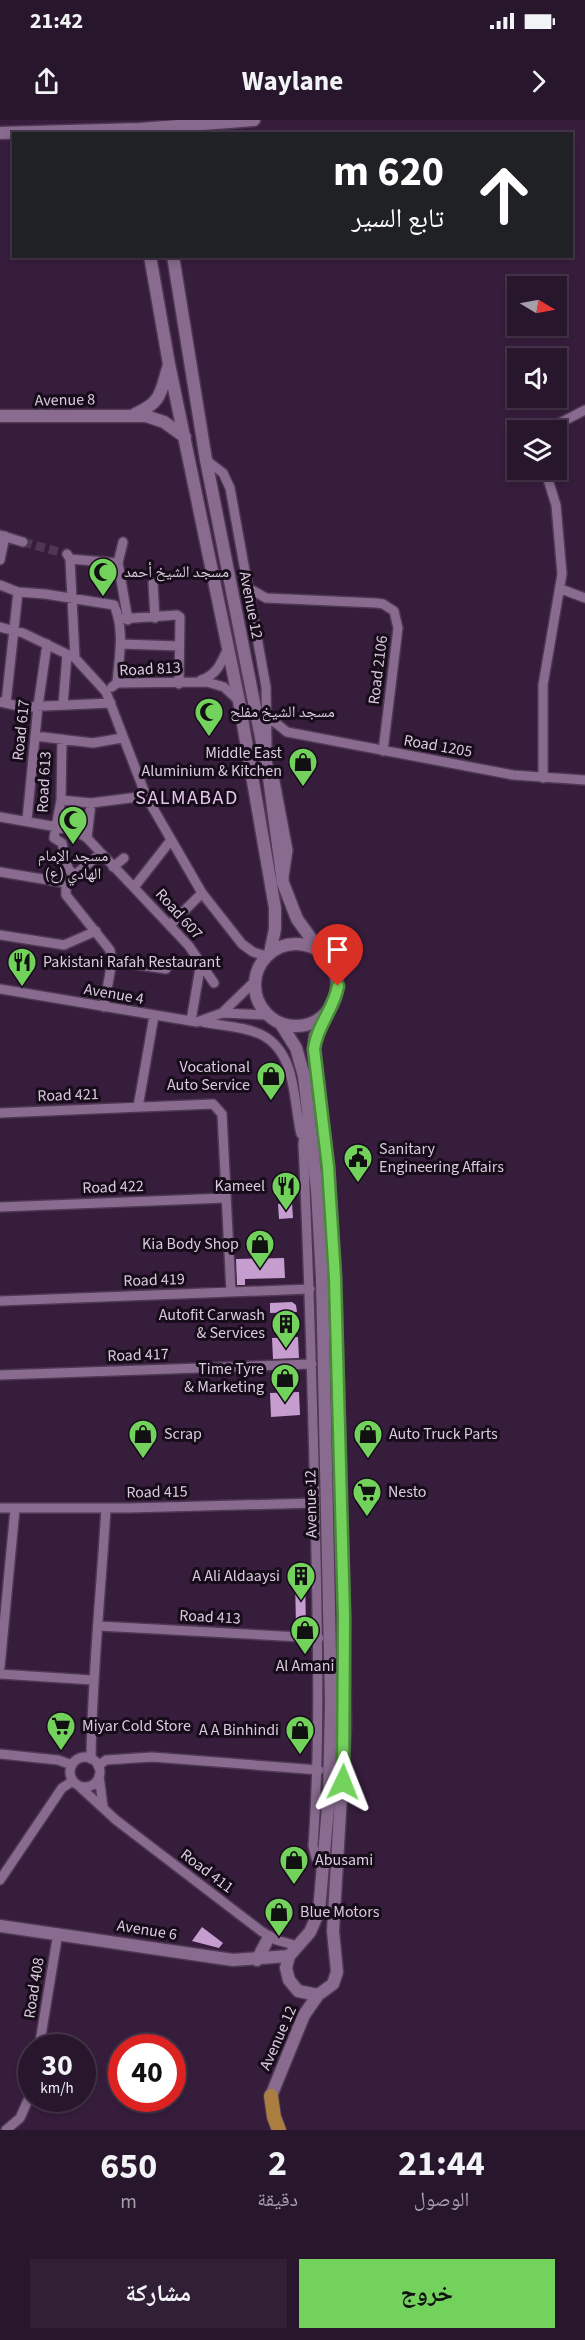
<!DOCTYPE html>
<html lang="ar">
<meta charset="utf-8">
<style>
body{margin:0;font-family:"Source Sans 3","Noto Naskh Arabic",sans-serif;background:#301f35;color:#f1f3f6;direction:rtl;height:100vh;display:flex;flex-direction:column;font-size:22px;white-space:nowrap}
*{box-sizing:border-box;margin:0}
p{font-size:20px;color:#a59faa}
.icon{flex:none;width:33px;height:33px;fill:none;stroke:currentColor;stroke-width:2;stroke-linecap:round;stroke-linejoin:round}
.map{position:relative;height:2010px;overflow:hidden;direction:ltr}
.details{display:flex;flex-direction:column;background:#28162d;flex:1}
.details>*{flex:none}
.guide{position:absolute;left:12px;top:12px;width:561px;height:126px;border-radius:0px;box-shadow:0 3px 9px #0003,0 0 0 2px #443549;direction:rtl;background:#202124;color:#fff;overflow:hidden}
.needle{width:39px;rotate:100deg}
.fabs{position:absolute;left:507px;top:156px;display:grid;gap:12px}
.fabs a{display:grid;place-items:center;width:60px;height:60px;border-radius:0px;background:#28162d;box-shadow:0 3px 9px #0003,0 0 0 2px #443549;font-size:30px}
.speed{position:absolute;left:18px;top:1914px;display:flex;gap:12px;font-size:30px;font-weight:700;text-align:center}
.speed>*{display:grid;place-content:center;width:78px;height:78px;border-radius:50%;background:#28162d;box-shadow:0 3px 9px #0003,0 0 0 2px #443549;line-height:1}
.speed small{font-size:15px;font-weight:400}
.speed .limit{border:9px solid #d22;background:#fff;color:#111}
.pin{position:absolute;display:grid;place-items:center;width:51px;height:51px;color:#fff;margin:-62px -26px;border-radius:50% 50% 50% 0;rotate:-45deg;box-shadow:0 0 6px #0007}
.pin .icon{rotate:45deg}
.me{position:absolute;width:66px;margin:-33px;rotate:2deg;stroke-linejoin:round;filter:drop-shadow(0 0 4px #0008)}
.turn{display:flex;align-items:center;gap:21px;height:126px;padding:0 30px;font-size:27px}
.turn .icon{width:78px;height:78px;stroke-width:2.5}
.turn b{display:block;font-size:42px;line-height:51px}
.eta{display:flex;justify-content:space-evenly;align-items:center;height:102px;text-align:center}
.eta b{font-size:36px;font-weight:700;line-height:42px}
.action{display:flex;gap:12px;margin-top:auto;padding:12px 30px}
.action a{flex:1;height:69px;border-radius:0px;background:#73d25c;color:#111;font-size:24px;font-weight:700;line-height:69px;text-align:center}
.action a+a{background:#301f35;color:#f1f3f6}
.status{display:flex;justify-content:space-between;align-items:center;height:42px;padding:0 30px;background:#28162d;direction:ltr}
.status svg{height:16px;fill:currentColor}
header{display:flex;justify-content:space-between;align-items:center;height:78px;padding:0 30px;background:#28162d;font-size:27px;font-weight:700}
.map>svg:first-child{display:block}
</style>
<div class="status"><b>21:42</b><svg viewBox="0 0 49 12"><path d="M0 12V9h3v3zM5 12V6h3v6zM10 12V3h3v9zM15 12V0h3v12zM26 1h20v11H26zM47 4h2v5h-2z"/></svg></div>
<header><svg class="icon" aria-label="forward" viewBox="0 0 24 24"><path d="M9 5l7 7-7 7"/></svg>Waylane<svg class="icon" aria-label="share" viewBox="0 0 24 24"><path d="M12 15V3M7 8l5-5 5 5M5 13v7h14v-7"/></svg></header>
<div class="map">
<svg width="585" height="2010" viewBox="0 0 585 2010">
<rect width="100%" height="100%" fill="#361d3c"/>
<path fill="#c59dcf" d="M292,1083l1,15 -14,1 -1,-15z
M284,1138l1,20 -40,1v6h-8l-1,-26z
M292,1182l4,3 1,7 -27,1v-10z
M298,1217l1,21 -26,1 -1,-21z
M299,1272l1,23 -29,2 -1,-24z
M295,1455h10l1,54h-10z
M202,1807l21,16 -4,5 -27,-7z"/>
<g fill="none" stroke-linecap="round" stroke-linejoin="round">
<path stroke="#4f3754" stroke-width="9" stroke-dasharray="9 4.5" stroke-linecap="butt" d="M23,422l44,12"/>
<g stroke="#4e3853" stroke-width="12">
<path id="street" d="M546,310l39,-20
M206,340l17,13 7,15 36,199 1,61
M0,415l23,7
M123,422l-5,21 10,57
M67,434l3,5 5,99
M70,439l48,4
M0,440l5,-24
M153,463l2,35
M0,465l18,7 27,2 69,11c11,26 5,51 3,78
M250,469l16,9 110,5 7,1 11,7 4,17 -15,123
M561,469l24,9
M120,499l57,-4 3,2 -1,67
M0,507l23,6 52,25 31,34 40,104 56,97 40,51 11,8 13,4
M121,524l58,2
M201,560c16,-5 20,-17 27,-32
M112,567l5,-4 90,-1 17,5 14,13
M0,582l23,5 88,-4
M6,583l12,-111
M63,585l4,-50
M267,596l20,16 226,43 72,5
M35,616l58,7 29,-5
M62,619l-1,61 -7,38 8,5 6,25 6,8
M274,656l14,74 -4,27
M543,658v-93l19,-111 -6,-69 -11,-35
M61,680l30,3 55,-7
M0,697l74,13 13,8 102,108 25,37
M27,700l11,-114 9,-62
M87,718l4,-35
M113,747l11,-9
M0,752l66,11
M70,759l30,-25
M66,763v12l44,55 2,11 -8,46
M135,766l36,-46
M170,805l32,-32
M0,815l64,10 32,-14
M112,841l54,8
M0,869l197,33 25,-9 33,-32
M222,893l45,2
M191,901l10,-59
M203,902c18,4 41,4 59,13 35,18 31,66 39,99
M138,987l16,-91
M0,993l213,-9 9,10 9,178
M306,999l-3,25c6,119 9,239 12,358 2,115 6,229 -2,344l3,12 7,10
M0,1087l226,-9
M0,1181l310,-12
M0,1255l312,-11
M0,1388h129l186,-5
M99,1506l220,12
M0,1547l15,-158
M0,1554l92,6
M0,1634l58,6 14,5
M70 1652a15 15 0 1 1 30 0a15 15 0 1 1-30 0Z
M91,1639c1,-84 10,-167 15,-251
M98,1646l8,-6 46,-3 167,13
M99,1656l4,30
M80,1667l36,33 145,111 15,9 22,6
M0,1760l62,-92 11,-7
M39,1928l19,-115
M6,2010l14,-12 12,-27"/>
</g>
<g stroke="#4e3853" stroke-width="15">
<path id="secondary" d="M0,13l140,-4 114,-9
M150,136l19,108 70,337 36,207v21l-5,24
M173,136l33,204 63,318 14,105 14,36 23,32
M135,294c28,-12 25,-22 34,-49
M0,296h146l18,6 21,15
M255 865a41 41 0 1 1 82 0a41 41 0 1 1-82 0Z
M281,904l15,24 8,28 13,114 5,89 9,424 -2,93 -10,115 -9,21 -21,24 -3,12 3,12 9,11 20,4
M0,1806l233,34 56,-4
M257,1840l12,-23
M271,1976l33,-81 14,-20 15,-11 4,-12 -4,-41 12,-204 -1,-110 -9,-339 -7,-111 -14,-118 1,-13 10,-20"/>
</g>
<g stroke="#4e3853" stroke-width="16">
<path id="primary" d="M271,1976l3,21 5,13"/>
</g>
<use href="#street" stroke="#886b8f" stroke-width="9"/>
<use href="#secondary" stroke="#886b8f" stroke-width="12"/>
<use href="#primary" stroke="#aa7e41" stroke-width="14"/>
</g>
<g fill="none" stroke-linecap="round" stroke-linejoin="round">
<g stroke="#4b883c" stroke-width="15">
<path id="route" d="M338,866c-4,23 -21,39 -24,63l14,118 7,111 9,339 -1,165"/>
</g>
<use href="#route" stroke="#73d25c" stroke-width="10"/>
</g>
<defs>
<g id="mosque-pin" transform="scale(1.5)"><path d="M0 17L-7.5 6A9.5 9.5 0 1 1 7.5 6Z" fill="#73d25c" stroke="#170c1a"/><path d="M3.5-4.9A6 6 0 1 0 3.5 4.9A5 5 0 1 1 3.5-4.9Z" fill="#111"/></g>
<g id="shop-pin" transform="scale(1.5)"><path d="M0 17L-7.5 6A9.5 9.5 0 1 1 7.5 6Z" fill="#73d25c" stroke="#170c1a"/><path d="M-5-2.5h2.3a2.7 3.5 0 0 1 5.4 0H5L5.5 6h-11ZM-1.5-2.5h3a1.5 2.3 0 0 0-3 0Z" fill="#111"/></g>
<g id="restaurant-pin" transform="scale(1.5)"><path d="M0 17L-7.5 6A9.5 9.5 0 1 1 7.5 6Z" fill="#73d25c" stroke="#170c1a"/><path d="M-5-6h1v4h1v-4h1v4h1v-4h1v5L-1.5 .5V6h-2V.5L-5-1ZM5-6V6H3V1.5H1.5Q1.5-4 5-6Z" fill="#111"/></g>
<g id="civic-pin" transform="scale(1.5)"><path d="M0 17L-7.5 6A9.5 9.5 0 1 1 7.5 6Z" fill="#73d25c" stroke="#170c1a"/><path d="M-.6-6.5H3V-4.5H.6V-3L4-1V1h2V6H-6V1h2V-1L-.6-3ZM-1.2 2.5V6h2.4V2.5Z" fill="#111"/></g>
<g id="building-pin" transform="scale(1.5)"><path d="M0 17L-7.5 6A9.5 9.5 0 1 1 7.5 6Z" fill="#73d25c" stroke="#170c1a"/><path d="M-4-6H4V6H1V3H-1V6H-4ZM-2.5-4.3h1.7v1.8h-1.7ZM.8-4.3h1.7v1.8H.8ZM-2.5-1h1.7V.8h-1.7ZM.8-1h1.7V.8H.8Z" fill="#111"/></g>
<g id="supermarket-pin" transform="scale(1.5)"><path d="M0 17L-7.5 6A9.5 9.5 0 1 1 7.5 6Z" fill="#73d25c" stroke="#170c1a"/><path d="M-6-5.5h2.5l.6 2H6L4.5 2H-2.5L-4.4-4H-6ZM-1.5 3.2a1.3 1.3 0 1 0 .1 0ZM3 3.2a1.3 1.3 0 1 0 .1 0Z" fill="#111"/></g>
</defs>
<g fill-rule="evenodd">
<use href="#mosque-pin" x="103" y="452"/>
<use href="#mosque-pin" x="209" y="592"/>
<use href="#shop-pin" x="303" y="642"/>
<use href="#mosque-pin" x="73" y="700"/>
<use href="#restaurant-pin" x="22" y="842"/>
<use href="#shop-pin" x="271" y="956"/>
<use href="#civic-pin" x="358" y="1038"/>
<use href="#restaurant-pin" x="286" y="1066"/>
<use href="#shop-pin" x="260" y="1124"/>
<use href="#building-pin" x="286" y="1204"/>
<use href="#shop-pin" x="285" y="1258"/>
<use href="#shop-pin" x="143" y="1314"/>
<use href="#shop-pin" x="368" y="1314"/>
<use href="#supermarket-pin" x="367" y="1372"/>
<use href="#building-pin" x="301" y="1456"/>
<use href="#shop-pin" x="305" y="1510"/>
<use href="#supermarket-pin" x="61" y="1606"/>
<use href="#shop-pin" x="300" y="1610"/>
<use href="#shop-pin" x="294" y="1740"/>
<use href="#shop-pin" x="279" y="1792"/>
</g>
<g text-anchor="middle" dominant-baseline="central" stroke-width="6" stroke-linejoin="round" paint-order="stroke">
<g font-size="16" fill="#dbcbdf" stroke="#170c1a">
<text transform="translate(65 280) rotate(-1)">Avenue 8</text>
<text transform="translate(251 485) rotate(79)">Avenue 12</text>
<text transform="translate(150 549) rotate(-3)">Road 813</text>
<text transform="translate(378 550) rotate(-83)">Road 2106</text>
<text transform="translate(21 610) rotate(-84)">Road 617</text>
<text transform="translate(438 626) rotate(10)">Road 1205</text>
<text transform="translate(44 662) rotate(-87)">Road 613</text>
<text transform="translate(179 794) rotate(48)">Road 607</text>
<text transform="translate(114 874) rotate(10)">Avenue 4</text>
<text transform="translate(68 975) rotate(-2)">Road 421</text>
<text transform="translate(113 1067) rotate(-2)">Road 422</text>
<text transform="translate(154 1160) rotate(-2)">Road 419</text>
<text transform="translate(138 1235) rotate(-2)">Road 417</text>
<text transform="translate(157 1372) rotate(-1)">Road 415</text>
<text transform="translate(311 1384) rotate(-91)">Avenue 12</text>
<text transform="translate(210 1497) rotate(3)">Road 413</text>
<text transform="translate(207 1751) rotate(37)">Road 411</text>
<text transform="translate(147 1810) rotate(9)">Avenue 6</text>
<text transform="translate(34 1868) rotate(-81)">Road 408</text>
<text transform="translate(278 1918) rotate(-66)">Avenue 12</text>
</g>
<g font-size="16" fill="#dbcbdf" stroke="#170c1a" text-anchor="start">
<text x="124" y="452">مسجد الشيخ أحمد</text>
<text x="230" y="592">مسجد الشيخ مفلح</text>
<text x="282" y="633" text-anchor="end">Middle East<tspan x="282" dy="18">Aluminium &amp; Kitchen</tspan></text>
<text x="73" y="736" text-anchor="middle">مسجد الإمام<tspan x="73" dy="18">الهادي (ع)</tspan></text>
<text x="43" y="842">Pakistani Rafah Restaurant</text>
<text x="250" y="947" text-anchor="end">Vocational<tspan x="250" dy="18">Auto Service</tspan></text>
<text x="379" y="1029">Sanitary<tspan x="379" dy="18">Engineering Affairs</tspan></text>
<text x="265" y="1066" text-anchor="end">Kameel</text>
<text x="239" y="1124" text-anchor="end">Kia Body Shop</text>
<text x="265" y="1195" text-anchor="end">Autofit Carwash<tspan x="265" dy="18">&amp; Services</tspan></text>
<text x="264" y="1249" text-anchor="end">Time Tyre<tspan x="264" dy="18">&amp; Marketing</tspan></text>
<text x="164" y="1314">Scrap</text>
<text x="389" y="1314">Auto Truck Parts</text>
<text x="388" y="1372">Nesto</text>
<text x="280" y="1456" text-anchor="end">A Ali Aldaaysi</text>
<text x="305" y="1546" text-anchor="middle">Al Amani</text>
<text x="82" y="1606">Miyar Cold Store</text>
<text x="279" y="1610" text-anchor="end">A A Binhindi</text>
<text x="315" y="1740">Abusami</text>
<text x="300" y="1792">Blue Motors</text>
</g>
<g font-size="20" letter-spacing="1.5" fill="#e6c5ed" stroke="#170c1a">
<text x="187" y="678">SALMABAD</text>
</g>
</g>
</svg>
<div class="fabs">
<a><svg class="needle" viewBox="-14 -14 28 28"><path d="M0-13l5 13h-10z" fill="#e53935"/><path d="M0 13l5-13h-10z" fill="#a59faa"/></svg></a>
<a><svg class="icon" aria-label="sound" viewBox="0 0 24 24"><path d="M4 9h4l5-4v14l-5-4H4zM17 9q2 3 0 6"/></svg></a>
<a><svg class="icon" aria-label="layers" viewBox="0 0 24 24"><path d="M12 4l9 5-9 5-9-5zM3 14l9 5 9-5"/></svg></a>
</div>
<div class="speed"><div>30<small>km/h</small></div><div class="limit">40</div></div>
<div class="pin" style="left:338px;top:866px;background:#d93025"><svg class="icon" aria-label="arrive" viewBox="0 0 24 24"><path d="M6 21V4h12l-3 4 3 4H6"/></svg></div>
<svg class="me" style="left:343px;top:1662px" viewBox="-20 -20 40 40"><path d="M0-17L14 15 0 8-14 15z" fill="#73d25c" stroke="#fff" stroke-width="4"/></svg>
<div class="guide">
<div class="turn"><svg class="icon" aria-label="ahead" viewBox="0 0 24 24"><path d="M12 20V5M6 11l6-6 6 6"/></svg><div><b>620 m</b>تابع السير</div></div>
</div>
</div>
<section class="details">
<div class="eta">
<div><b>21:44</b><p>الوصول</p></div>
<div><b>2</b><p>دقيقة</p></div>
<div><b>650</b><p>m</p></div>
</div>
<div class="action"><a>خروج</a><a>مشاركة</a></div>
</section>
